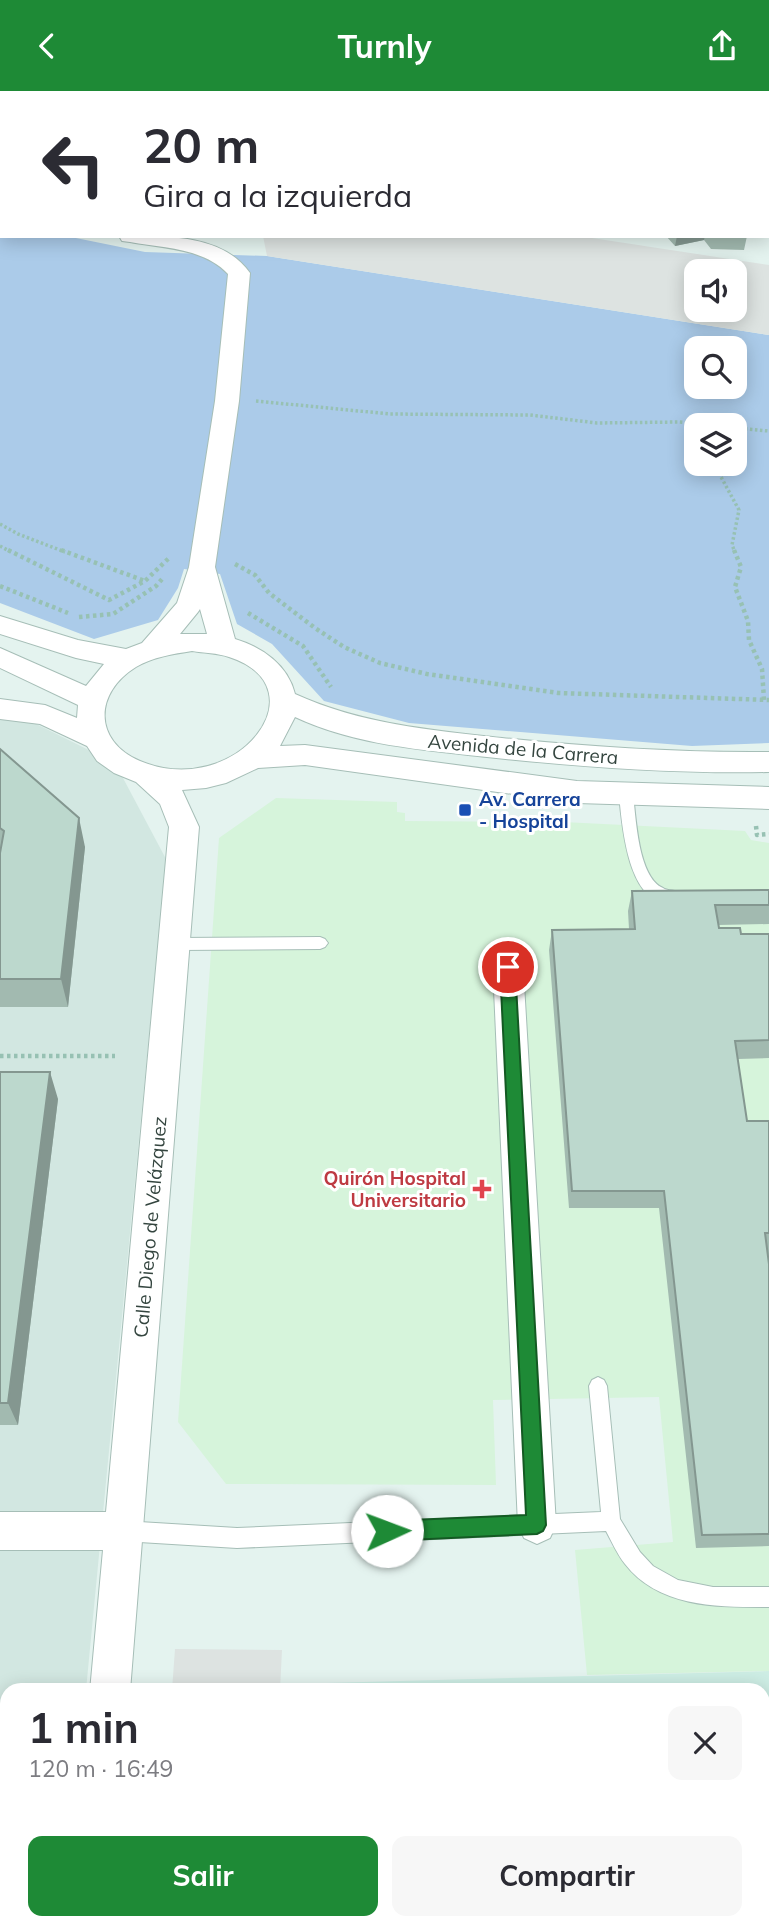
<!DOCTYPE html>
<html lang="es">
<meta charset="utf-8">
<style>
body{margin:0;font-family:Mulish,sans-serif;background:#f7f7f7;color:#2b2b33;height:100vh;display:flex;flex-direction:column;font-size:26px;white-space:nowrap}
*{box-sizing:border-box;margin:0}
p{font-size:23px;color:#7c7c81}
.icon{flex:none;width:38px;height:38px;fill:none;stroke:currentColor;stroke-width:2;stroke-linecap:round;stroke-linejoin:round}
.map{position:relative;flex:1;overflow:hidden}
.details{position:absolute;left:0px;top:1592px;width:770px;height:247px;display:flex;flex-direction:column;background:#fff;border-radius:21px 21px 0 0;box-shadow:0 4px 18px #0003}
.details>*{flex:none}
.banner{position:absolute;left:0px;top:0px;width:770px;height:147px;box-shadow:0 4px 18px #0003;background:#fff;color:#2b2b33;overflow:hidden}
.fabs{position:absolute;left:684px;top:168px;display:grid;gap:14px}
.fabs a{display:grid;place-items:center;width:63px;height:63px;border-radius:14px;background:#fff;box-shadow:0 4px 18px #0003;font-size:35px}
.pin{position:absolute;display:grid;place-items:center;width:60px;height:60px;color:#fff;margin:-30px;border:4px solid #fff;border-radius:50%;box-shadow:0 2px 7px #0007}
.me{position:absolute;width:77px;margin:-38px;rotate:88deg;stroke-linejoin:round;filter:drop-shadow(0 0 5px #0008)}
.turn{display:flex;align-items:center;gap:24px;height:147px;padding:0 28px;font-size:32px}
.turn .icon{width:91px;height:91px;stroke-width:2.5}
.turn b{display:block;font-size:49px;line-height:60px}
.round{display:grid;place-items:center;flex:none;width:74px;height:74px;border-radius:14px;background:#f7f7f7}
.head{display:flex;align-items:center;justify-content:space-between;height:119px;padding:0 28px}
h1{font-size:42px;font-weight:700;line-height:52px}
.cta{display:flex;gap:14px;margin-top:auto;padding:14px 28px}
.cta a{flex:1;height:80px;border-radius:14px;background:#1e8a36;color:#fff;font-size:28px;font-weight:700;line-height:80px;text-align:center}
.cta a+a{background:#f7f7f7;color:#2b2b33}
header{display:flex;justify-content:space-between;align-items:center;height:91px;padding:0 28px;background:#1e8a36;color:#fff;font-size:32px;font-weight:700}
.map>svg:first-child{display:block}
</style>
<header><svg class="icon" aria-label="back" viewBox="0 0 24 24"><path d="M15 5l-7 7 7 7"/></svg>Turnly<svg class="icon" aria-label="share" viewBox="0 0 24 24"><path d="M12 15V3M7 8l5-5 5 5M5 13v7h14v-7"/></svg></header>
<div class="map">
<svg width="769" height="1838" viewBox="0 0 769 1838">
<rect width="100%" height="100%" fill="#e4f3ef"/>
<path fill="#d2e7e1" d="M0,615l115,57 51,96 -80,831 -79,1v232h57v6h-64z"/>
<path fill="#cdede4" d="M769,1580v258h-485v-6h479v-232h-473v-7z"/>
<path fill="#d6f4db" d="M276,707l121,4v10l8,1v8l158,1 182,9 6,9 18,3v828l-182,4 -12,-125 98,-8 -14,-145 -166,3 3,85 -270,-1 -48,-62 41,-584z"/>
<path fill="#abcbe9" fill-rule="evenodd" d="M0,132l2,13h64l79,16 122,4 502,79v408l-77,3 -283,-23 -85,-22 -52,-57 -35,-20 -17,-50 -36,-5 -6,19 -20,32 -64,19 -94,-36zM696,257h39v39h-39zM696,334h39v39h-39z"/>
<path fill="#dde3e1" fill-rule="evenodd" d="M263,145h316l190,29v70l-502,-79zM696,180h39v39h-39z
M175,1558l107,1 -2,40h-108z
M156,1832h115v6h-116z"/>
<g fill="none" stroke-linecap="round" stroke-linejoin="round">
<g stroke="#a6beb7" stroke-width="2">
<path id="lane" d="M114,0h11l-12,2z
M550,0h10l1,2h-10z
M0,42h2v7h-2z
M626,698l7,5c3,24 5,83 30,94 4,3 11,2 16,4l3,4 -3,4c-51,17 -57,-76 -60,-106z
M320,846l5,2 3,4 -3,4 -5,2 -144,1 -5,-2 -3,-4 3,-4 5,-2z
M598,1286l6,3 3,6 13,133 20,33 13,14 25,14 35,7h56v20c-51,0 -110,1 -144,-43 -8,-10 -13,-22 -19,-33l-369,17 -114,-7 -7,-3 -3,-7 3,-7 7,-3 114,7 364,-16 -12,-126 3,-6z"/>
</g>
<g stroke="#a6beb7" stroke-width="2">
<path id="street" d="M0,114h2v12h-2z
M119,145c44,0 103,-3 131,37l-11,128 -24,166 20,72c27,8 53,26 60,55 66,30 135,36 207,44 89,9 178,15 267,14v20c-95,2 -188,-5 -282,-15 -65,-7 -132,-12 -192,-40l-15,29 25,-1 272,36 192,6v22l-192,-6 -272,-38 -47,3 -32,15 -20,5 -24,2 17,37 -69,864h-40l13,-141h-103v-38h106l63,-685 -9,-23 -24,-22 -22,-9 -17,-12 -10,-15 -47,-22 -40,-5v-20l45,6 32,13 1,-13 -78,-37v-20l86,38 18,-22 -28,-6 -76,-24v-18l78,24 48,9 16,-6 35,-40 12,-36 26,-166 13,-127c-24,-26 -65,-26 -98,-32l-8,-1zM200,518l7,25h-27l18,-22zM192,560c12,2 25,2 37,6 95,31 7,144 -89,104 -47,-20 -46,-68 -4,-94 17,-10 37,-13 56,-16z
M508,864l11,3 4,9 33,558 -6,13 -13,6 -13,-6 -6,-13 -25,-558 4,-9z
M68,1832h44v6h-44z"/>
</g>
<path stroke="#97c1b3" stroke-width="3.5" stroke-dasharray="2.5 2.5" stroke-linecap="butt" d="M749,0l2,2
M256,310l134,13 140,1 67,8 82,-1 31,3
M735,337l34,3
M714,373l25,46 -7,35 3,7
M0,433l18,10 47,18
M0,455l11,6"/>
<path stroke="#97c1b3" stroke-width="4.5" stroke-dasharray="3.5 3.5" stroke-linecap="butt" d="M8,459l101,50 36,-19 24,-23
M61,459l84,31
M734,459l7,17 -6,20 13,34 1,19 13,29 2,31
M235,473l20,11 14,18 46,35 29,19 36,16 47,11 131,19 211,7
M0,495l68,27
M248,522l55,33 28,41
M79,526l34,-3 43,-28 7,-8
M756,735l1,9 12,-1
M0,965h115"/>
<use href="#lane" fill="#fff" fill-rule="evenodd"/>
<use href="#street" fill="#fff" fill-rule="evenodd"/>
</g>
<path fill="#a2bab0" d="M168,0h87v2h-86z
M592,0h50v2h-48z
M666,145h81l-3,14 -33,-1 -7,-9 -29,6z
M0,658l85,98 -17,160h-68z
M769,799v34l-51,1 1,3 22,6h28v124l-31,1 9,62h22v425l-73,2 -37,-340h-90l-20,-258 3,-20 77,-1 -1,-18 4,-20z
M0,981l58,27 -40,326h-18z"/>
<path fill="#849790" d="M224,0h31v2h-31z
M677,145h28l-1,4 -29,6z
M79,727l6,29 -17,160 -7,-28z
M50,981l8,27 -40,326 -10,-22z"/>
<path fill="#bcd8cd" stroke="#849790" stroke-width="2" d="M4,0h46v1l-5,1h-40z
M180,0h47l1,2h-47z
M412,0h27l1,2h-27z
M607,0h35l-9,2h-24z
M0,658l79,69 -18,161h-61v-126l4,-22 -4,-3z
M769,799v15h-54l4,23h21l1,6h28v106l-34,1 12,80h22v112h-4l4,31v270l-67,1 -38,-344h-92l-20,-261 83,-1 -3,-38z
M0,981h50l-42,331h-8z"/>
<path fill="#1e8a36" stroke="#145a23" stroke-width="2" d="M508,870l7,6 31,558 -3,6 -6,3 -150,7 -7,-3 -3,-7 3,-7 7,-3 139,-6 -26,-548z"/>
<rect fill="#1a4fb4" stroke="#fff" stroke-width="2.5" x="458" y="712" width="14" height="14" rx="3.5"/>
<path fill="#e0444e" stroke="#fff" stroke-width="2.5" d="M478.5 1087.5h7v7h7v7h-7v7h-7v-7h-7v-7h7z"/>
<g text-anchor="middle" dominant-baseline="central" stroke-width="6" stroke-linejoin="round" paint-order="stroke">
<g font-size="19" fill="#34453f" stroke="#fff">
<text transform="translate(523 658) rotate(5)">Avenida de la Carrera</text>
<text transform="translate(150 1136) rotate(-85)">Calle Diego de Velázquez</text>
</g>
<g font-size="19" font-weight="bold" fill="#164399" stroke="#fff" text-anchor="start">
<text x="479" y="708">Av. Carrera<tspan x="479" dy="22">- Hospital</tspan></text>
</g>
<g font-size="19" font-weight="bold" fill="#be3a42" stroke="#fff" text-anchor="end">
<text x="466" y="1087">Quirón Hospital<tspan x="466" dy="22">Universitario</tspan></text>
</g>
</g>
</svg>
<div class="fabs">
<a><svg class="icon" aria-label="sound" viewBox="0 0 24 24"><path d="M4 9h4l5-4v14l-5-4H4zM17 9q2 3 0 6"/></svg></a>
<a><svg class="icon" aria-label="search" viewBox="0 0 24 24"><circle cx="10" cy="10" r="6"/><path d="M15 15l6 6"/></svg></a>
<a><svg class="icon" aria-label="layers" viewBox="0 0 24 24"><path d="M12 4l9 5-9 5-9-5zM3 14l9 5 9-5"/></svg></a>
</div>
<div class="pin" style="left:508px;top:876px;background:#d93025"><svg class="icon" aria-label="arrive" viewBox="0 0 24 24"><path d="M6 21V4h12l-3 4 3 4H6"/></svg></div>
<svg class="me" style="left:387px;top:1440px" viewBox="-20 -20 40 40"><circle r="19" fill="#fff"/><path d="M0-13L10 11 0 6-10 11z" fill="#1e8a36"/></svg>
<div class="banner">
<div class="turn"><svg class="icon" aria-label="left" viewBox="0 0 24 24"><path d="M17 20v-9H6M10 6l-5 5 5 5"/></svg><div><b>20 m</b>Gira a la izquierda</div></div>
</div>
<section class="details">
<div class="head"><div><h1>1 min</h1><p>120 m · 16:49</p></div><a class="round"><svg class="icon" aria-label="close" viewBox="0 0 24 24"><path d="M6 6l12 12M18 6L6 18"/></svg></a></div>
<div class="cta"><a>Salir</a><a>Compartir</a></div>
</section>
</div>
